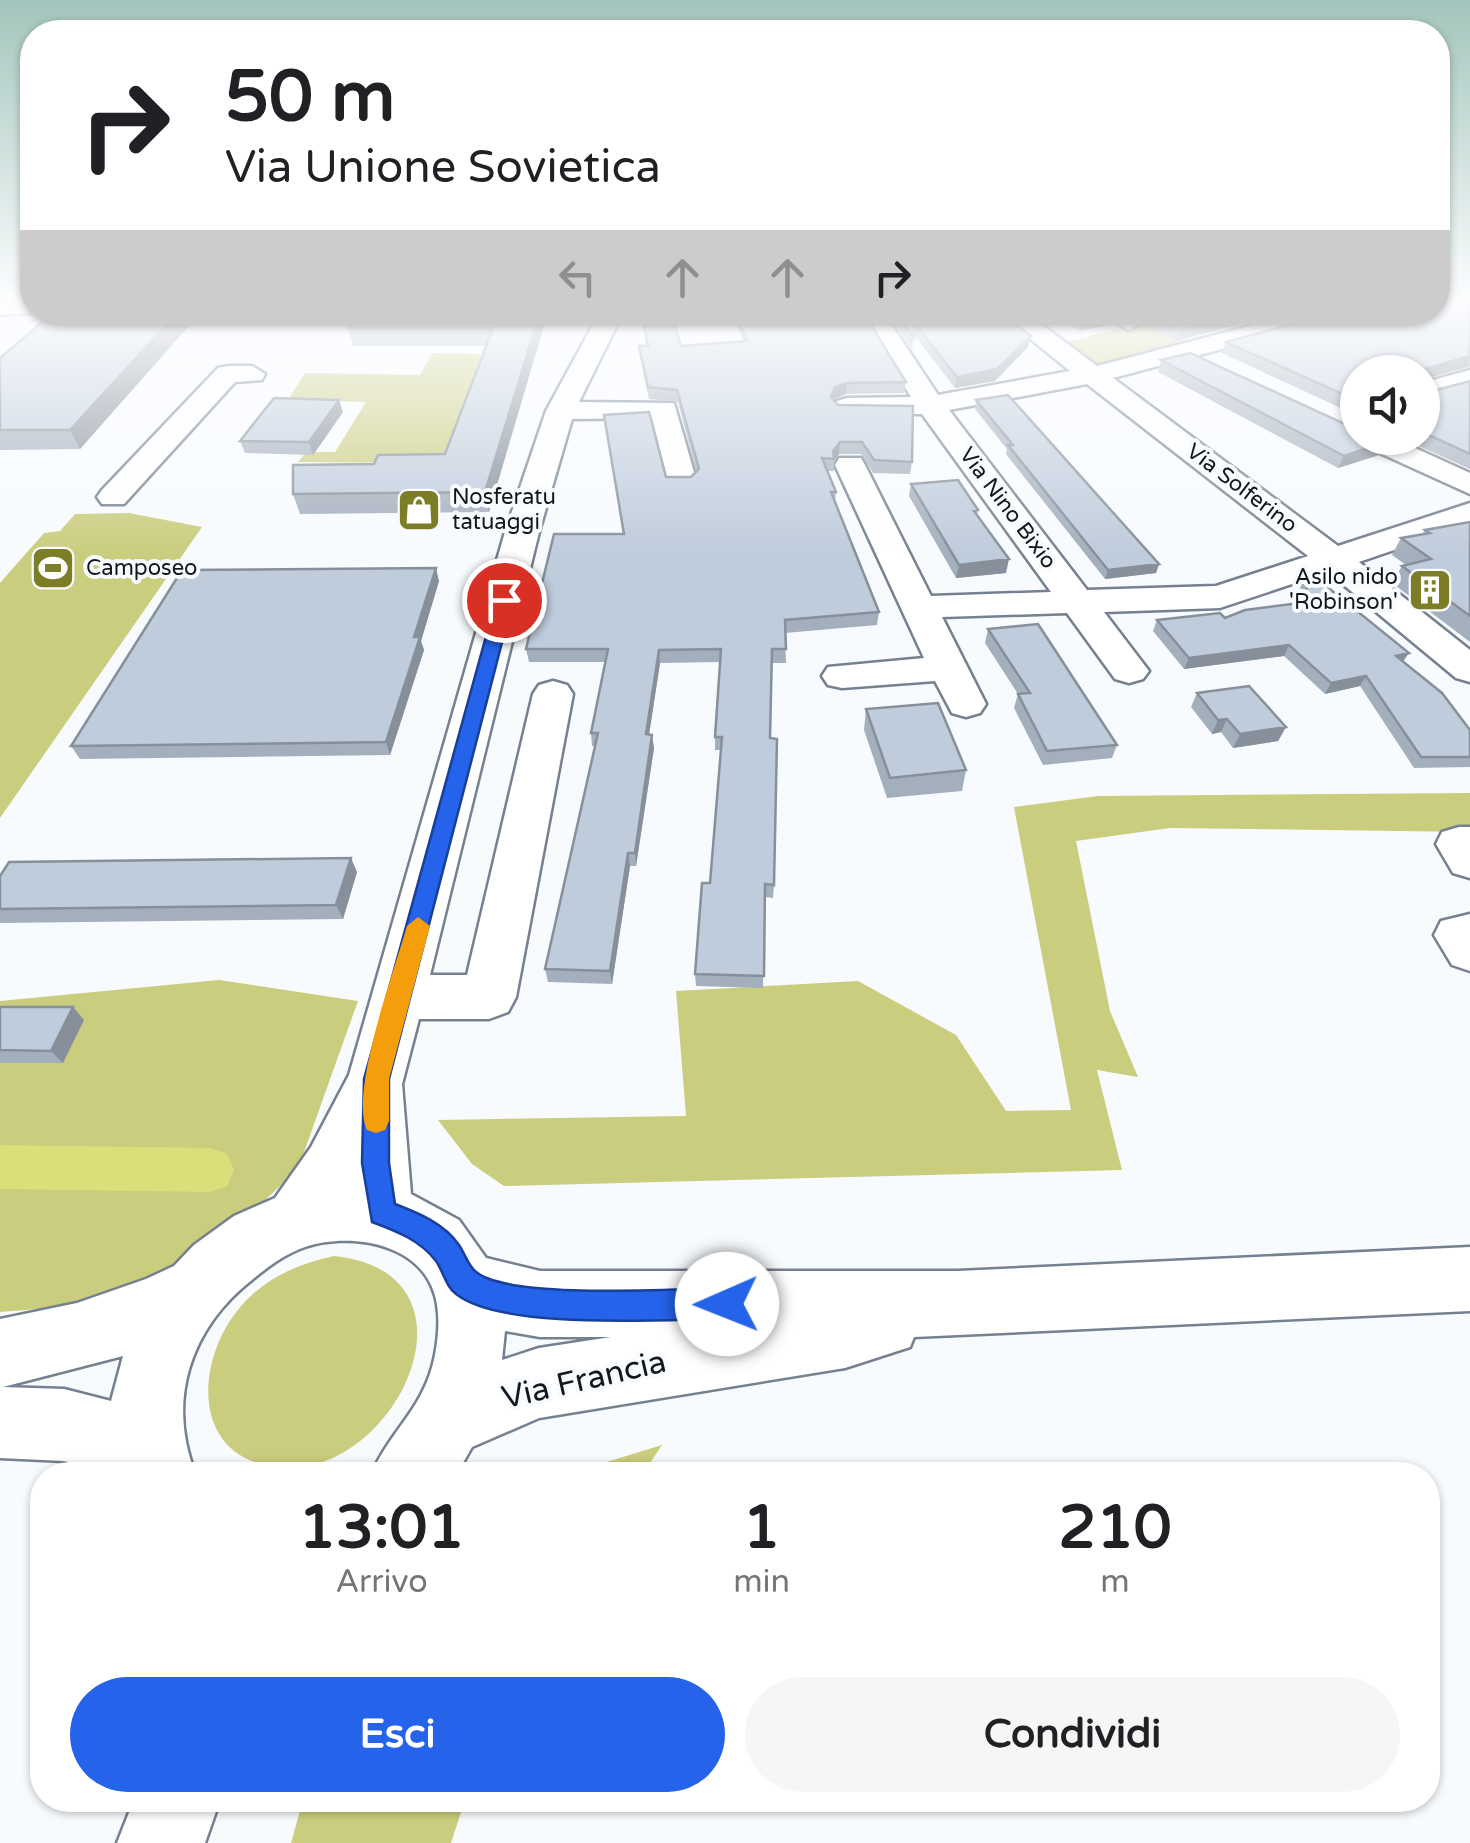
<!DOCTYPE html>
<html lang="it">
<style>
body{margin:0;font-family:"Varela Round",sans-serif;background:#f6f6f6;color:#202124;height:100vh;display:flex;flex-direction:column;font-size:38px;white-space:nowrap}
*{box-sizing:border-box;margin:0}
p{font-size:32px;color:#757577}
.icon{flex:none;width:55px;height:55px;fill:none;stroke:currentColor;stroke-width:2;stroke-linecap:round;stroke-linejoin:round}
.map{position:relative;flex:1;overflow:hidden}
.sheet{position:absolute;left:30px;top:1462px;width:1410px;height:350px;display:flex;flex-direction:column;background:#fff;border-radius:40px;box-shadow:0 2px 8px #0004}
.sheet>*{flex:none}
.guide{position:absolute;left:20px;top:20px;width:1430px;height:305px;border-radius:40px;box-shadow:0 2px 8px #0004;background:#fff;color:#202124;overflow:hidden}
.fabs{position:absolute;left:1340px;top:355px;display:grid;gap:20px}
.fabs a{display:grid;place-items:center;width:100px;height:100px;border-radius:50%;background:#fff;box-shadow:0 2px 8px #0004;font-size:50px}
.pin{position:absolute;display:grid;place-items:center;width:85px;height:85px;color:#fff;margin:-42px;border:5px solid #fff;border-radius:50%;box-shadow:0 2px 10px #0007}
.me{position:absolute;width:110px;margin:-55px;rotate:269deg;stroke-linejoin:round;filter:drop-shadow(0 0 8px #0008)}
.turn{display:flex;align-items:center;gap:35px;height:210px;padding:0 40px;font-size:45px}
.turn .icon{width:130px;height:130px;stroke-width:2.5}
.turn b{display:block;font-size:70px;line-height:85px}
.lanes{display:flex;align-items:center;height:95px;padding:0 40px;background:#0003;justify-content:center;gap:50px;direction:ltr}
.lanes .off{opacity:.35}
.eta{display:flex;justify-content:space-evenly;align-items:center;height:170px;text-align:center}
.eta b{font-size:60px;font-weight:700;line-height:70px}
.primary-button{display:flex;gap:20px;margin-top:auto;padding:20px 40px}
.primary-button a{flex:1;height:115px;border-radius:60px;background:#2563eb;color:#fff;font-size:40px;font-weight:700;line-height:115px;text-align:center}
.primary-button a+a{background:#f6f6f6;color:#202124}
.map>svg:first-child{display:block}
</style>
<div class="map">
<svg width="1470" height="1843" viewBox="0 0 1470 1843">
<rect width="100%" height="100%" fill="#f8fbfe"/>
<path fill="#cacd7e" d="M1147,322l52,24 -97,22 -36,-26z
M432,353l49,1 -37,109 -146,-1 8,-10h29l31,-50 -78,-2 17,-27 115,2z
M129,513l73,14 -202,291v-235l44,-50 16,-2 15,-17z
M1470,793v39l-300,-4 -94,13 34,170 28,66 -41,-7 25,100 -618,16 -32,-22 -34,-44 248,-4 -10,-125 182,-10 98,54 50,76 65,-1 -57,-303 84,-11z
M219,980l139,21 -60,168 -37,35 -100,69 -70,32 -91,7v-311z
M334,1256c165,17 54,241 -70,209 -76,-19 -65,-112 -22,-160 25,-28 56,-41 92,-49z
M662,1445l-20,30h-78z
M303,1800h162l-14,43h-160z"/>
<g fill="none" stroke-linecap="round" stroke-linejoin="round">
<path fill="#dbde79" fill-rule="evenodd" d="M0,1145l210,3 17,6 7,16 -7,16 -17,6 -210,-3z"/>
<g stroke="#758190" stroke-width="5">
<path id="minor" d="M0,301h32v11h9l-41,3z
M858,312h25l55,83 132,-24 -73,-59h28l72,54 206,-54h42l-3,5 -229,61 225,168 132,-43v21l-111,38 111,88v32l-14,-4 -128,-106 -108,36 -116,4 45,59 -6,8 -14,4 -14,-4 -48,-66 -125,4 44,87 -6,9 -14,4 -14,-4 -17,-32 -93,7 -14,-3 -6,-9 6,-9 96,-9 -89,-193 4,-7h22l4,7 66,131 120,-4 -129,-178 -85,-1 -4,-6 4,-6 10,-3 64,-1zM1087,384l221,172 -92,30 -129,4 -138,-180z
M1096,312h32l13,11 -12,7z
M606,316l12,7 -39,79 95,1 22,76 -5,7h-22l-17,-68 -80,1 -33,113 -109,443h37l66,-281 6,-9 14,-4 14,4 6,9 -57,303 -8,15 -19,7h-70l-17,65 9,110 48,26 27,38 54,13h418l512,-24v64l-556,26 -4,10 -65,21 -306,50 -67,29 -16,28h-85c19,-45 54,-67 64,-120 4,-21 6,-47 -3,-68 -20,-46 -85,-54 -127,-40 -20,7 -36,19 -52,32 -63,49 -87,122 -57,196h-74l-58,-14 -64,-3v-139l77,-16 69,-24 28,-13 20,-21 40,-29 41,-18 36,-51 38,-72 156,-543 41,-121 48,-88zM505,1331l35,6h71l-72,11 -37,12zM123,1356l-12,45 -47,-12 -61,-2z
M228,366h24l13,8 -3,6 -27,2 -111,122h-22l-5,-7 5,-7 116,-122z
M1470,370v17l-48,13v-17z
M1358,435l35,3 77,35v21l-110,-50z
M1459,827h11v51l-17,-5 -17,-29 6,-12z
M1470,914v57l-18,-6 -18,-30 7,-14z
M134,1800h86l-15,43h-88z"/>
</g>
<use href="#minor" fill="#fff" fill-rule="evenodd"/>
</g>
<path fill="#a4afbd" d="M1470,297v70l-46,12v9l5,4 41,-11v88l-69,-31h21v-66h-64v44l-136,-63 4,-11z
M116,312h85l-121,137 -80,1v-92l118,-41z
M548,312l-59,200 -189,2 -7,-20 81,-30 71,-10 41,-108h-133l-5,-18 2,-5 -2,-9z
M731,312h132l43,70 -2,11 -58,1 -13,6 79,62 -2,12 -37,-1 -12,-19h-22l-5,6v11h-7l9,21 -1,10 44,110 -2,13 -92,8 1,30h-14l-2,75 4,147 -1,13 -8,-1 -2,91 -67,-2 -1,-12 15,-91 11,-133h-6v-13l5,-75 -60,1 -11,71 5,14 -18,118h-6l-18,118 -64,-2 -3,-13 50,-223h-3l-1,-13 14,-71h-76l-3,-13 97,-115 -19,-119 62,62h25l5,-6 -18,-69 -29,-3 -9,-42 -1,-11h7l-3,-25 38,25 62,-5z
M888,312h112l31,24 -3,11 -33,34 -40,7 -41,-53 -2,15z
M1047,312h65l-1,12 -31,7z
M1134,312h152l-110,29 -33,-15v-6z
M1161,360l218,95 -41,13 -180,-96z
M976,400l183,164 -3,9 -51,6 -99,-125 1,-5 -32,-40z
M343,412l-30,43 -68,-2 -5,-12z
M911,484l67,26 -1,5 29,58 -50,5 -47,-82z
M1470,522v120l-78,-59 10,-17 4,-1 -14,-10 9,-17 21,-4 3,-4z
M1305,575l98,87 67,68v37l-56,1 -54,-82 -35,8 -41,-38 -100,13 -31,-38 4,-11 68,-2 77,-15 -2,-18z
M439,581l-18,60 3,9 -34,105 -310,4 -9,-13z
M988,629l129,116 -5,13 -69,7 -29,-57 4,-14 -33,-51z
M1197,693l89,34 -8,14 -45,7 -12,-16 -9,2 -21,-27z
M866,709l100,61 -4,21 -75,7 -23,-68z
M357,872l-14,47 -343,4v-47z
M0,1007h73l11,13 -21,43h-63z"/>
<path fill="#868f9a" d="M178,312h23l-121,137 -10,-19z
M540,312h8l-59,200 -4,-20z
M1249,312h37l-110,29 3,-11z
M1113,313l-2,11 -31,7 3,-11z
M1031,336l-3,11 -33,34 -40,7 2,-11z
M1470,356l-1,10 -47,14 3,-11z
M847,383l-1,11 -12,5 -4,10 1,-12 4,-10z
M339,400l4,12 -30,43 -4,-13z
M840,442l-1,12 -5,6 -1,-9z
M1385,442l-6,13 -41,13 6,-12z
M1009,559l-3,14 -50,5 3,-13z
M1159,564l-3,9 -51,6 3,-9z
M436,568l3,13 -18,60 3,9 -34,105 -4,-13 28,-105z
M1289,645l-5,11 -100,13 5,-11z
M659,650l1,13 -13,85 -1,-14z
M1409,653l-7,10 -6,-7z
M1366,676l-6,10 -35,8 6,-11z
M1227,719l-6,13 -9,2 6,-14z
M1286,727l-8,14 -45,7 7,-14z
M652,735l2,13 -18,118 -1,-13z
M628,853l2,13 -18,118 -2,-13z
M351,858l6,14 -14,47 -7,-14z
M73,1007l11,13 -21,43 -12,-12z"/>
<path fill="#bfccdc" stroke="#868f9a" stroke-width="2.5" d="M1438,297h32v59l-45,13 -1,19 5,4 41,-11v73l-48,-22v-60h-64v29l-132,-59 111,-30h101z
M117,312h61l-108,118h-70v-72l47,-40 73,-1z
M349,312h191l-55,180 -192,2v-29l81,-1 4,-9 67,-1 48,-126h-145l7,-14h-7z
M735,312h128l43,70 -59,1 -12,4 -4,10 7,8 75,1 -1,56 -38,-2 -12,-18h-22l-7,9 1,8 -12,-1 14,34h-5l48,120 -94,8 1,29h-14l-2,89 7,1 -3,146 -9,-1 -1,92 -69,-2 7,-91h8l12,-146h-7l6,-88 -62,1 -13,84 6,1 -17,118h-7l-18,118 -65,-2 53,-236h-7l17,-84h-82l28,-115h70l-20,-119 45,-3 17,65h25l8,-8 -22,-79 -29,-3 -9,-41h9l-5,-25 30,-2 8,27 66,-5z
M896,312h104l31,24 -34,33 -40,8 -43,-54v15z
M1069,312h43l1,1 -30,7z
M1146,312h103l-70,18 -33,-15z
M1190,353l168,77v8h16l11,4 -41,14 -183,-96z
M1008,395l151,169 -51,6 -100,-125h5l-37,-45z
M274,398l65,2 -30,42 -69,-1z
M958,480l20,30 -4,1 35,48 -50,6 -48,-81z
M1470,522v94l-68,-50 29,-7 -30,-21 29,-5 -5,-3z
M436,568l-22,69h6l-34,105 -315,4 111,-176z
M1310,573l99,80 -13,3 46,37 28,37v27h-49l-55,-81 -35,7 -42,-38 -100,13 -32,-38 63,-7 5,5 20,-8 63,-8 -3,-27z
M1038,624l79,121 -70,6 -29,-57 12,-1 -42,-64z
M1249,686l37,41 -46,7 -13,-15 -9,1 -21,-27z
M938,703l28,67 -76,8 -24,-69z
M351,858l-15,47 -336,4v-33l9,-14z
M0,1007h73l-22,44 -51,-1z"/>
<linearGradient id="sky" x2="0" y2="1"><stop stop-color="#a3c5bc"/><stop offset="0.54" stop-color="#fcfdff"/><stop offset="1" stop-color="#fcfdff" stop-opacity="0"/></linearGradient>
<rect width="1470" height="555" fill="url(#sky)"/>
<path fill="#2563eb" stroke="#184099" stroke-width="2.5" d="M504,596l9,4 -124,479v84l6,41c23,9 49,19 64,41 5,7 9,20 16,26 31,29 204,18 252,17l11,5 4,11 -4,10 -11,5c-62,0 -224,12 -271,-25 -10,-7 -13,-23 -20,-33 -16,-21 -40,-30 -64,-39l-10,-59 2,-84 132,-479z"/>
<path fill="#f59e0b" d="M418,917l12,9 -41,153v42l-4,9 -9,3 -9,-3c-18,-38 28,-161 40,-204z"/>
<defs>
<g id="shop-square" transform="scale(2.25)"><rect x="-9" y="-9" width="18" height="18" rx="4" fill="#7c7d26" stroke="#f8fbfe"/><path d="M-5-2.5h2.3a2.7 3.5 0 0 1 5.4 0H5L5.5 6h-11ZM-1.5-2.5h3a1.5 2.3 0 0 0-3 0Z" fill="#fff"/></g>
<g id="stadium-square" transform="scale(2.25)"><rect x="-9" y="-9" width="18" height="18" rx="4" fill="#7c7d26" stroke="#f8fbfe"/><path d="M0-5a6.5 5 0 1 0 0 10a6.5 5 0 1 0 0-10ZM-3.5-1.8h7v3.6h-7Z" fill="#fff"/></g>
<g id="building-square" transform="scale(2.25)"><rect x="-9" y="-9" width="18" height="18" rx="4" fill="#7c7d26" stroke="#f8fbfe"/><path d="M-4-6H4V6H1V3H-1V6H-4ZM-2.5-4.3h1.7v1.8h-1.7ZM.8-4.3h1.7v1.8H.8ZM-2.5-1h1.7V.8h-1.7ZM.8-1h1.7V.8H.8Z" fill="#fff"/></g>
</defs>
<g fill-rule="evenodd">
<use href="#shop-square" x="419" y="510"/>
<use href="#stadium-square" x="53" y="568"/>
<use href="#building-square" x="1430" y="590"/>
</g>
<g text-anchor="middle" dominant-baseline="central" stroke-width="8" stroke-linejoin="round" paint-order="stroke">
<g font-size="22" fill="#13171d" stroke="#f8fbfe">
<text transform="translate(1242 488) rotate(37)">Via Solferino</text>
<text transform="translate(1008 508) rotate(53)">Via Nino Bixio</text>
</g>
<g font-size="22" fill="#13171d" stroke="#f8fbfe" text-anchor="start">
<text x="452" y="497">Nosferatu<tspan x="452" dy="25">tatuaggi</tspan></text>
<text x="86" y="568">Camposeo</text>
<text x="1398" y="577" text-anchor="end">Asilo nido<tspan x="1398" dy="25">'Robinson'</tspan></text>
</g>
<g font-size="32" fill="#13171d" stroke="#f8fbfe">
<text transform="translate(584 1380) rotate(-13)">Via Francia</text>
</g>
</g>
</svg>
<div class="fabs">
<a><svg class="icon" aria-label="sound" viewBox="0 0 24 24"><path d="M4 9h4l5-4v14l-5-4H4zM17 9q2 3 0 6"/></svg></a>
</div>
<div class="pin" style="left:504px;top:600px;background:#d93025"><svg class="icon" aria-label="arrive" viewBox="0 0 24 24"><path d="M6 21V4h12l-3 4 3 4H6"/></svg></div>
<svg class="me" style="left:727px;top:1304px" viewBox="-20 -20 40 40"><circle r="19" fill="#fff"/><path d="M0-13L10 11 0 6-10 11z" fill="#2563eb"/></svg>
<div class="guide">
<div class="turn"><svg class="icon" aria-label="right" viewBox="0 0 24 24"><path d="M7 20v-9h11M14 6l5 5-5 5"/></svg><div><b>50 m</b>Via Unione Sovietica</div></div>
<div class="lanes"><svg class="icon off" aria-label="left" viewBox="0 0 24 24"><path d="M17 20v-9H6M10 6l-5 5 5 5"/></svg><svg class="icon off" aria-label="ahead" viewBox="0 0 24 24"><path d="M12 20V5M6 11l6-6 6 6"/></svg><svg class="icon off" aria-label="ahead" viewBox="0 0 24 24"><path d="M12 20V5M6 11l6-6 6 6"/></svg><svg class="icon" aria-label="right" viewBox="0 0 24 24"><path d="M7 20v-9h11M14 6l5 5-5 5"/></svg></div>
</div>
<section class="sheet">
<div class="eta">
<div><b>13:01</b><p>Arrivo</p></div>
<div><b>1</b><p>min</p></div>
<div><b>210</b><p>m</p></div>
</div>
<div class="primary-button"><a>Esci</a><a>Condividi</a></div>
</section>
</div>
